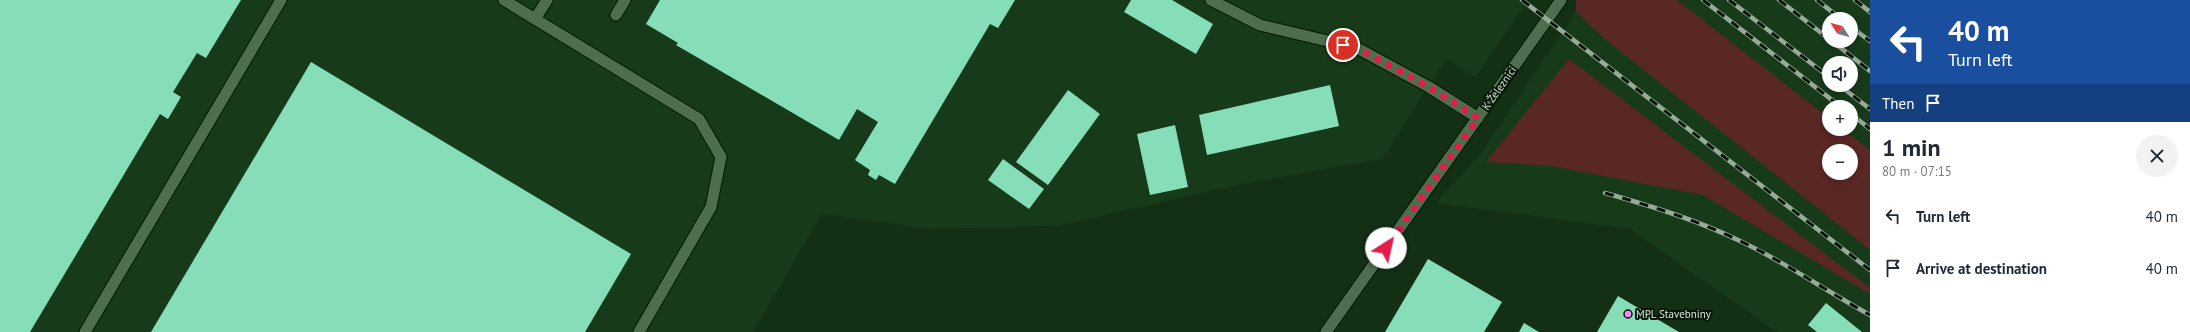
<!DOCTYPE html>
<meta charset="utf-8">
<style>
body{margin:0;font-family:"PT Sans",sans-serif;background:#f2f2f3;color:#1f2937;height:100vh;display:flex;flex-direction:column;font-size:15px;white-space:nowrap}
*{box-sizing:border-box;margin:0}
p{font-size:13px;color:#747a83}
.icon{flex:none;width:22px;height:22px;fill:none;stroke:currentColor;stroke-width:2;stroke-linecap:round;stroke-linejoin:round}
.map{position:relative;flex:1;overflow:hidden}
.panel{display:flex;flex-direction:column;background:#fff;width:320px}
.panel>*{flex:none}
.guide{background:#1a4fa0;color:#fff;overflow:hidden}
.needle{width:26px;rotate:307deg}
.controls{position:absolute;left:1822px;top:12px;display:grid;gap:8px}
.controls a{display:grid;place-items:center;width:36px;height:36px;border-radius:50%;background:#fff;box-shadow:0 2px 6px #0003;font-size:20px}
.pin{position:absolute;display:grid;place-items:center;width:34px;height:34px;color:#fff;margin:-17px;border:2px solid #fff;border-radius:50%;box-shadow:0 1px 4px #0007}
.me{position:absolute;width:44px;margin:-22px;rotate:35deg;stroke-linejoin:round;filter:drop-shadow(0 0 3px #0008)}
.turn{display:flex;align-items:center;gap:14px;height:84px;padding:0 12px;font-size:18px}
.turn .icon{width:52px;height:52px;stroke-width:2.5}
.turn b{display:block;font-size:28px;line-height:34px}
.then{display:flex;align-items:center;height:38px;padding:0 12px;background:#0003;gap:8px;font-size:15px}
.round{display:grid;place-items:center;flex:none;width:42px;height:42px;border-radius:21px;background:#f2f2f3}
.summary{display:flex;align-items:center;justify-content:space-between;height:68px;padding:0 12px}
h1{font-size:24px;font-weight:700;line-height:30px}
ul{padding:0;list-style:none}
li{display:flex;align-items:center;gap:12px;height:52px;padding:0 12px}
li div{flex:1}
li b{display:block;font-size:15px}
li em{font-style:normal}
main{display:flex;flex:1;min-height:0}
.map>svg:first-child{display:block}
</style>
<main>
<div class="map">
<svg width="1870" height="332" viewBox="0 0 1870 332">
<rect width="100%" height="100%" fill="#133015"/>
<path fill="#173a1a" fill-rule="evenodd" d="M0,0h1528l-52,77 -30,-18 -64,100 -136,24 -189,43 -127,3 -108,-15 -69,118h-753z
M1576,0h294v332h-93l-147,-103 -194,-26 47,-53 93,-138zM1829,19h22v22h-22zM1829,63h22v22h-22zM1829,107h22v22h-22zM1829,151h22v22h-22z"/>
<path fill="#592724" fill-rule="evenodd" d="M1576,0h101l152,118v11h14l27,21v100l-265,-211 -29,-27zM1829,151h22v22h-22z
M1569,59l301,229v6l-167,-99 -151,-29 -66,-4z"/>
<path fill="#86deb9" d="M0,0h241l-35,58 -9,-5 -24,39 8,5 -13,22 -8,-5 -130,218h-30z
M660,0h355l-17,28 -8,-4 -95,160 -16,-9 -3,5 -8,-5 2,-5 -15,-10 23,-38 -21,-13 -18,31 -163,-95 2,-2 -32,-19z
M1131,0h41l41,24 -17,30 -72,-42z
M311,62l320,192 -46,78h-434z
M1330,85l9,41 -132,29 -8,-40z
M1068,90l32,24 -52,71 -32,-23z
M1175,125l13,62 -38,8 -13,-61z
M1003,159l41,30 -15,20 -41,-29z
M1428,259l74,43 -18,30h-99z
M1618,296l61,36h-82z
M1826,303l36,29h-45l-9,-7z
M1524,323l15,9h-20z"/>
<g fill="none" stroke-linecap="round" stroke-linejoin="round">
<g stroke="#001701" stroke-width="13">
<path id="service" d="M504,0l195,119 22,38 -10,50 -72,125
M1211,0l49,25 97,23 72,39 49,31
M616,15l9,-15
M535,19l12,-19
M85,332l196,-332"/>
</g>
<g stroke="#001701" stroke-width="13">
<path id="minor" d="M1326,332l235,-332"/>
</g>
<use href="#service" stroke="#4f6e50" stroke-width="11"/>
<use href="#minor" stroke="#4f6e50" stroke-width="11"/>
<g stroke="#97ac98" stroke-width="4.5">
<path id="rail" d="M1522,0l348,270
M1703,0l138,107
M1729,0l100,77
M1779,0l50,39
M1817,0l24,19
M1855,0l15,12
M1851,27l19,14
M1832,41l38,30
M1839,85l31,24
M1851,114l19,15
M1605,193c46,13 92,27 135,48 45,21 86,50 130,74"/>
</g>
<use href="#rail" stroke="#081509" stroke-width="3" stroke-dasharray="9" stroke-linecap="butt"/>
</g>
<g fill="none" stroke-linecap="round" stroke-linejoin="round">
<path stroke="#e11d48" stroke-width="7" stroke-dasharray="0 12.6" d="M1343,45l14,3 72,39 49,31 -92,130"/>
</g>
<circle fill="#f08bf5" stroke="#081509" stroke-width="1.5" cx="1628" cy="314" r="4"/>
<g text-anchor="middle" dominant-baseline="central" stroke-width="4" stroke-linejoin="round" paint-order="stroke">
<g font-size="11" fill="#d6e7d6" stroke="#081509">
<text transform="translate(1499 88) rotate(-55)">K Železnici</text>
</g>
<g font-size="11" fill="#d6e7d6" stroke="#081509" text-anchor="start">
<text x="1636" y="314">MPL Stavebniny</text>
</g>
</g>
</svg>
<div class="controls">
<a><svg class="needle" viewBox="-14 -14 28 28"><path d="M0-13l5 13h-10z" fill="#e53935"/><path d="M0 13l5-13h-10z" fill="#747a83"/></svg></a>
<a><svg class="icon" aria-label="sound" viewBox="0 0 24 24"><path d="M4 9h4l5-4v14l-5-4H4zM17 9q2 3 0 6"/></svg></a>
<a>+</a>
<a>−</a>
</div>
<div class="pin" style="left:1343px;top:45px;background:#d93025"><svg class="icon" aria-label="arrive" viewBox="0 0 24 24"><path d="M6 21V4h12l-3 4 3 4H6"/></svg></div>
<svg class="me" style="left:1386px;top:248px" viewBox="-20 -20 40 40"><circle r="19" fill="#fff"/><path d="M0-13L10 11 0 6-10 11z" fill="#e11d48"/></svg>
</div>
<section class="panel">
<div class="guide">
<div class="turn"><svg class="icon" aria-label="left" viewBox="0 0 24 24"><path d="M17 20v-9H6M10 6l-5 5 5 5"/></svg><div><b>40 m</b>Turn left</div></div>
<div class="then">Then<svg class="icon" aria-label="arrive" viewBox="0 0 24 24"><path d="M6 21V4h12l-3 4 3 4H6"/></svg></div>
</div>
<div class="summary"><div><h1>1 min</h1><p>80 m · 07:15</p></div><a class="round"><svg class="icon" aria-label="close" viewBox="0 0 24 24"><path d="M6 6l12 12M18 6L6 18"/></svg></a></div>
<ul>
<li><svg class="icon" aria-label="left" viewBox="0 0 24 24"><path d="M17 20v-9H6M10 6l-5 5 5 5"/></svg><div><b>Turn left</b></div><em>40 m</em></li>
<li><svg class="icon" aria-label="arrive" viewBox="0 0 24 24"><path d="M6 21V4h12l-3 4 3 4H6"/></svg><div><b>Arrive at destination</b></div><em>40 m</em></li>
</ul>
</section>
</main>
